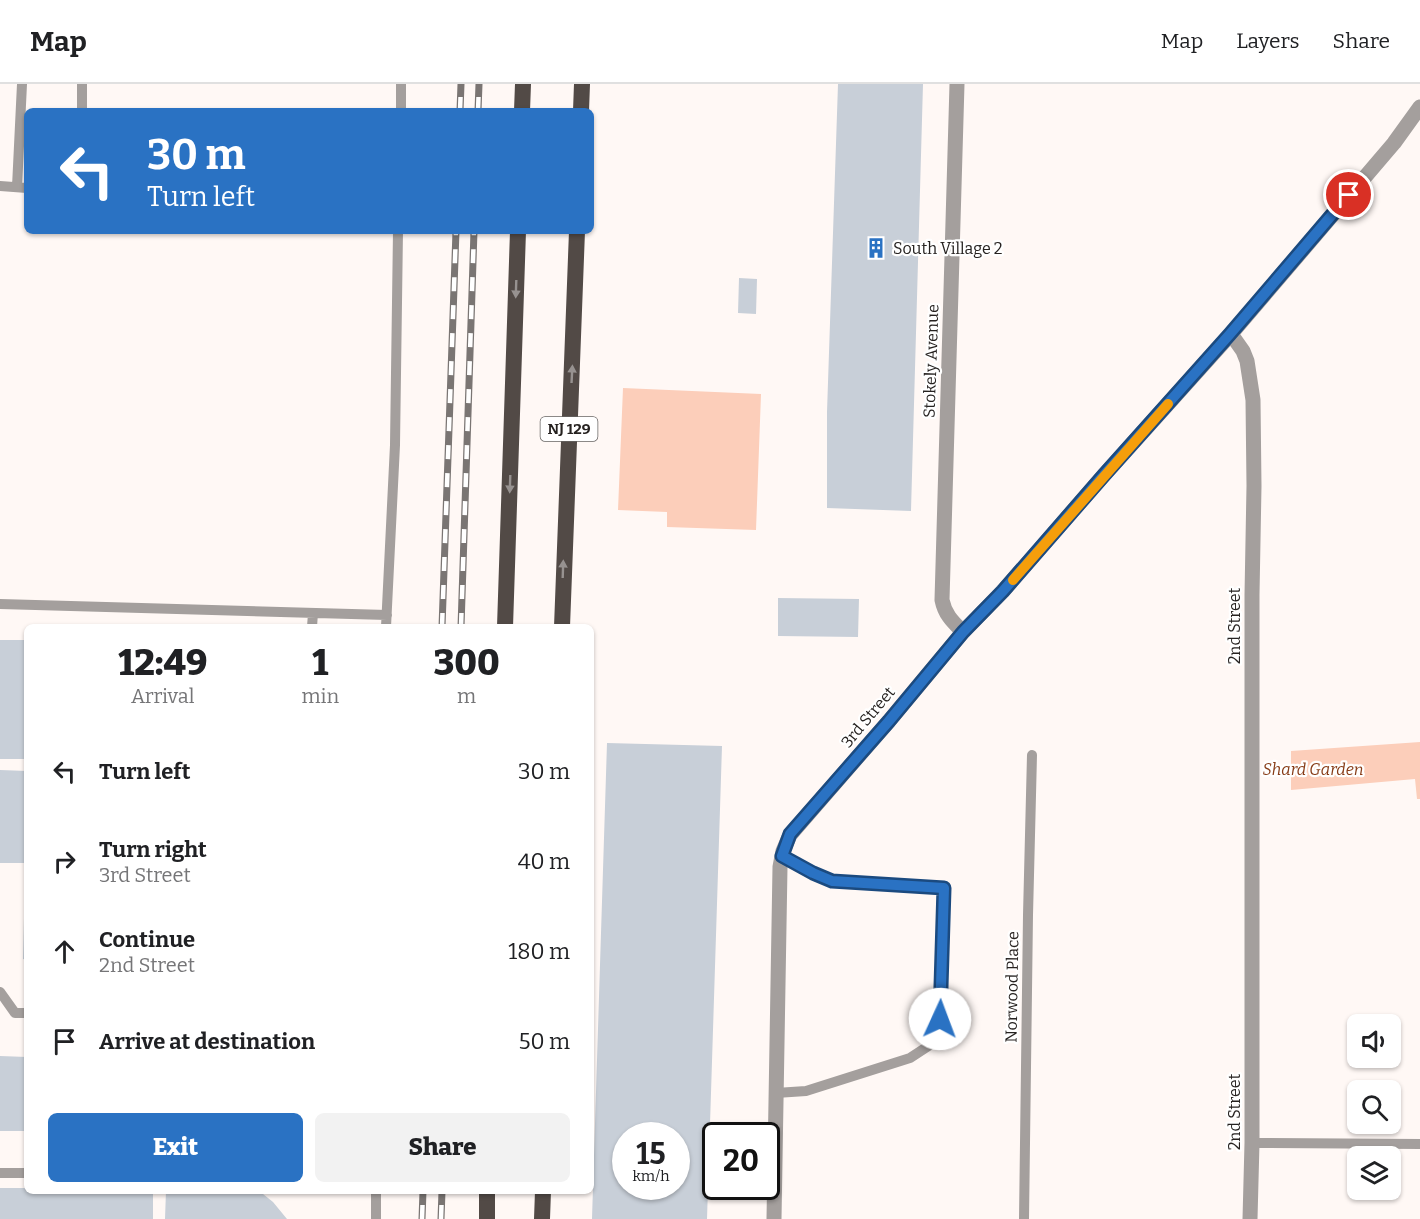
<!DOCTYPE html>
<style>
body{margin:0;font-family:Bitter,serif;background:#f2f2f2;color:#202124;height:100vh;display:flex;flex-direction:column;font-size:22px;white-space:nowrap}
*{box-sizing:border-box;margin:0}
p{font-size:20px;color:#757577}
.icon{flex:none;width:33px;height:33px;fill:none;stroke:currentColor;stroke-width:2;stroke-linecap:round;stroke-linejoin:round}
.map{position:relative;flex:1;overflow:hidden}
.panel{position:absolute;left:24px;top:540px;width:570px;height:570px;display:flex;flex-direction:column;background:#fff;border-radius:9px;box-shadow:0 2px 4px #0004}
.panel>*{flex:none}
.hud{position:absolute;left:24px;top:24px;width:570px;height:126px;border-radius:9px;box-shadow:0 2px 4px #0004;background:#2a72c3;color:#fff;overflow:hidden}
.fabs{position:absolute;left:1347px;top:930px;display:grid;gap:12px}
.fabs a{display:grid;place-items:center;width:54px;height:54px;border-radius:9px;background:#fff;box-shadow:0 2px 4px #0004;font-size:30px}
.speed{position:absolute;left:612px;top:1038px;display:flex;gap:12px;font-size:30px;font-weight:700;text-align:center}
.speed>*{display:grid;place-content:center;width:78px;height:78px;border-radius:50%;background:#fff;box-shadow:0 2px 4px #0004;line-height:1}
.speed small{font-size:15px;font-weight:400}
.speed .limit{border:3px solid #111;border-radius:9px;background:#fff;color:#111}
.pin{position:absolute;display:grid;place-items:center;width:51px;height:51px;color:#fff;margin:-26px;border:3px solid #fff;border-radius:50%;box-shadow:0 2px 6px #0007}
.me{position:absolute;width:66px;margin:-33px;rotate:2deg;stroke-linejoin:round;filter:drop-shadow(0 0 4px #0008)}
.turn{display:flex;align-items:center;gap:21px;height:126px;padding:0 24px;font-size:27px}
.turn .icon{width:78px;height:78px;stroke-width:2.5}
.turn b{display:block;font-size:42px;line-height:51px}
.eta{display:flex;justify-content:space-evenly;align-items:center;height:102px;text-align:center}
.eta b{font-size:36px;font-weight:800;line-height:42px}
.button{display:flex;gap:12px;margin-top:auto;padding:12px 24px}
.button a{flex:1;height:69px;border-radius:9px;background:#2a72c3;color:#fff;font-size:24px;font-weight:800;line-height:69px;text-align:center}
.button a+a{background:#f2f2f2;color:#202124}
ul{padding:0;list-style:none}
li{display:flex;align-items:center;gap:18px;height:90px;padding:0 24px}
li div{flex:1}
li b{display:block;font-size:22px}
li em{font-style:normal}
header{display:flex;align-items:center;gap:36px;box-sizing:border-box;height:84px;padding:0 30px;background:#fff;border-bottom:2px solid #e0e0e0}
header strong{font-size:28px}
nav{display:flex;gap:33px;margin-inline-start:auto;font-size:21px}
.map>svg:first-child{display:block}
</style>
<header>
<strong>Map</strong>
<nav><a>Map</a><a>Layers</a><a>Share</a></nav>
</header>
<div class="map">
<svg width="1420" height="1135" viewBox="0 0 1420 1135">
<rect width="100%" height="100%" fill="#fff8f5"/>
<path fill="#fcceba" d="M623,304l138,6 -5,136 -89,-3v-15l-49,-2z
M1420,658v57h-3l-2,-20 -124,11v-39z"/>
<path fill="#c8cfd8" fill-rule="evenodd" d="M838,0h85l-12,427 -84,-3v-96z
M739,194l18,1 -1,35 -18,-1z
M778,514l81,1 -1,38 -80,-1z
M0,556h27v119h-27z
M607,659l115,3 -15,473h-115zM626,1052h50v50h-50z
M0,686l27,1v92h-27z
M25,793h2v83l-4,-1z
M0,972l27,1v74h-27z
M0,1104h27v3h126v28h-153z
M166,1107l97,3 10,8 14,17h-122z"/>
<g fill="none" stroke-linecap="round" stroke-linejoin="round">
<path stroke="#a49f9d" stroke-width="10" d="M82,27v-27
M401,27v-27
M0,102l27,2
M17,103l5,-103
M0,520l387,11
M312,543l1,-14
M386,543l9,-182 3,-214
M0,908l15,21h12
M776,1009l30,-2 104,-33 29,-19 5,-151 -112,-7 -19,-8 -32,-17
M1252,1059l168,1
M0,1089h27
M376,1135v-28
M1024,1135l4,-304 4,-160"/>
<path stroke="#a49f9d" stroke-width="15" d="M957,0l-15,516c3,15 11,22 21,32
M1231,250l12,17 4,10 6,39 1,86 -2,109v548l-2,76
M774,1135l6,-352 3,-16 7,-16 99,-114 74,-89 40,-41 101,-116 127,-141 163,-191 26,-36"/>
<path stroke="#524a46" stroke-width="16" d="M522,27l1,-27
M581,27l1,-27
M505,543l13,-396
M562,543l15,-396
M487,1135v-28
M542,1135l1,-28"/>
<g stroke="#7a7573" stroke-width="7">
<path id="rail" d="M460,27l1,-27
M478,27l1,-27
M442,543l14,-396
M461,543l13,-396
M422,1135l1,-28
M441,1135l1,-28"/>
</g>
<use href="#rail" stroke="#fff" stroke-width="4.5" stroke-dasharray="14" stroke-linecap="butt"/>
</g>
<defs><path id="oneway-solid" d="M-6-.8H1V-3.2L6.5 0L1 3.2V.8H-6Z" transform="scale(1.5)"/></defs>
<g fill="#979290">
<use href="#oneway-solid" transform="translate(516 205) rotate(92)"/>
<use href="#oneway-solid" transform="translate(572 290) rotate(-87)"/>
<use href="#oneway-solid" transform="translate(510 400) rotate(92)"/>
<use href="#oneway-solid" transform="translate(563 485) rotate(-88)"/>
</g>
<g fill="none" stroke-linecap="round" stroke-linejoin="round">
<g stroke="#1b4a7f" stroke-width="15">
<path id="route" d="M940,935l4,-131 -112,-7 -19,-8 -31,-17 8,-22 99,-113 74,-89 40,-41 101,-116 126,-141 119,-139"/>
</g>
<use href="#route" stroke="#2a72c3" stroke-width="10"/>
<path stroke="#f59e0b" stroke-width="10" d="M1013,496l155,-176"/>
</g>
<defs>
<g id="building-bare" transform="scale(1.62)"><path d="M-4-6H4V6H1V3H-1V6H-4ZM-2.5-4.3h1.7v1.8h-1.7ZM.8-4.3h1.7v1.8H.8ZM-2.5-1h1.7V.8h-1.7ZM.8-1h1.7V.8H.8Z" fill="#2a72c3" stroke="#fff" stroke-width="2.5" paint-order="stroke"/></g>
</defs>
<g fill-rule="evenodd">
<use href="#building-bare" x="876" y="164"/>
</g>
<g text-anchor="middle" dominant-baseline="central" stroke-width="4.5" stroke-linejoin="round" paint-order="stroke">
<rect fill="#fff" stroke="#676463" stroke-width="1.5" x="540.5" y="333" width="57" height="24" rx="4.5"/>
<g font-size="15" font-weight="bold" fill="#262220">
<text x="569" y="345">NJ 129</text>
</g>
<g font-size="16" fill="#262220" stroke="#fff" text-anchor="start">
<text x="893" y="164">South Village 2</text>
</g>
<g font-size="16" fill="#262220" stroke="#fff">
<text transform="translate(931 277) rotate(-88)">Stokely Avenue</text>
<text transform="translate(1234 542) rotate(-90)">2nd Street</text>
<text transform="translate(868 633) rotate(-50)">3rd Street</text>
<text transform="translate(1012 903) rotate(-89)">Norwood Place</text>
<text transform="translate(1234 1028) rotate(-90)">2nd Street</text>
</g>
<g font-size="16" font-style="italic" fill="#873c17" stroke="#fff">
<text x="1313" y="685">Shard Garden</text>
</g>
</g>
</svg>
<div class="fabs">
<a><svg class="icon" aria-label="sound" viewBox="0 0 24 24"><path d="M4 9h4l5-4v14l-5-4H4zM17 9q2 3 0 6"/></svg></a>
<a><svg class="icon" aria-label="search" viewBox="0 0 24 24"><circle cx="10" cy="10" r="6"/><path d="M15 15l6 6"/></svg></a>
<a><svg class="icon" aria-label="layers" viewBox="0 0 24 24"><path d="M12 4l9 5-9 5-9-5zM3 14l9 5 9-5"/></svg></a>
</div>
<div class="speed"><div>15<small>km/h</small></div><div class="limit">20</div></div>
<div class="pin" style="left:1349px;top:111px;background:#d93025"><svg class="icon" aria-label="arrive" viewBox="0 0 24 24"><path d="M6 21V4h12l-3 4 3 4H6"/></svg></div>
<svg class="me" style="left:940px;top:935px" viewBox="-20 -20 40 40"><circle r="19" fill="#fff"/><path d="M0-13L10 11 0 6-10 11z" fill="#2a72c3"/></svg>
<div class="hud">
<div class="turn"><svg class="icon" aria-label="left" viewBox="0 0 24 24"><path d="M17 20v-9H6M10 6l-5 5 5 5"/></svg><div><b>30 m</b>Turn left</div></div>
</div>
<section class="panel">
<div class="eta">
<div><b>12:49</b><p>Arrival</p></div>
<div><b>1</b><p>min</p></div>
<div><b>300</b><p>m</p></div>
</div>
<ul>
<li><svg class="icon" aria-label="left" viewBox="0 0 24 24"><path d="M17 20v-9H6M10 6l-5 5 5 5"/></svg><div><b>Turn left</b></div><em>30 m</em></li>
<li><svg class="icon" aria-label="right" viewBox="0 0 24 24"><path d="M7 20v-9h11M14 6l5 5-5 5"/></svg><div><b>Turn right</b><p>3rd Street</p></div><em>40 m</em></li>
<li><svg class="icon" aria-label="ahead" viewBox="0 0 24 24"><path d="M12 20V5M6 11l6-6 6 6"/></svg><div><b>Continue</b><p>2nd Street</p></div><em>180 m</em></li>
<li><svg class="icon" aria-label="arrive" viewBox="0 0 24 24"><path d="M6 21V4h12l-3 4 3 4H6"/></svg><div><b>Arrive at destination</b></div><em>50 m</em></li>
</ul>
<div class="button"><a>Exit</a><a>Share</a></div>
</section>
</div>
